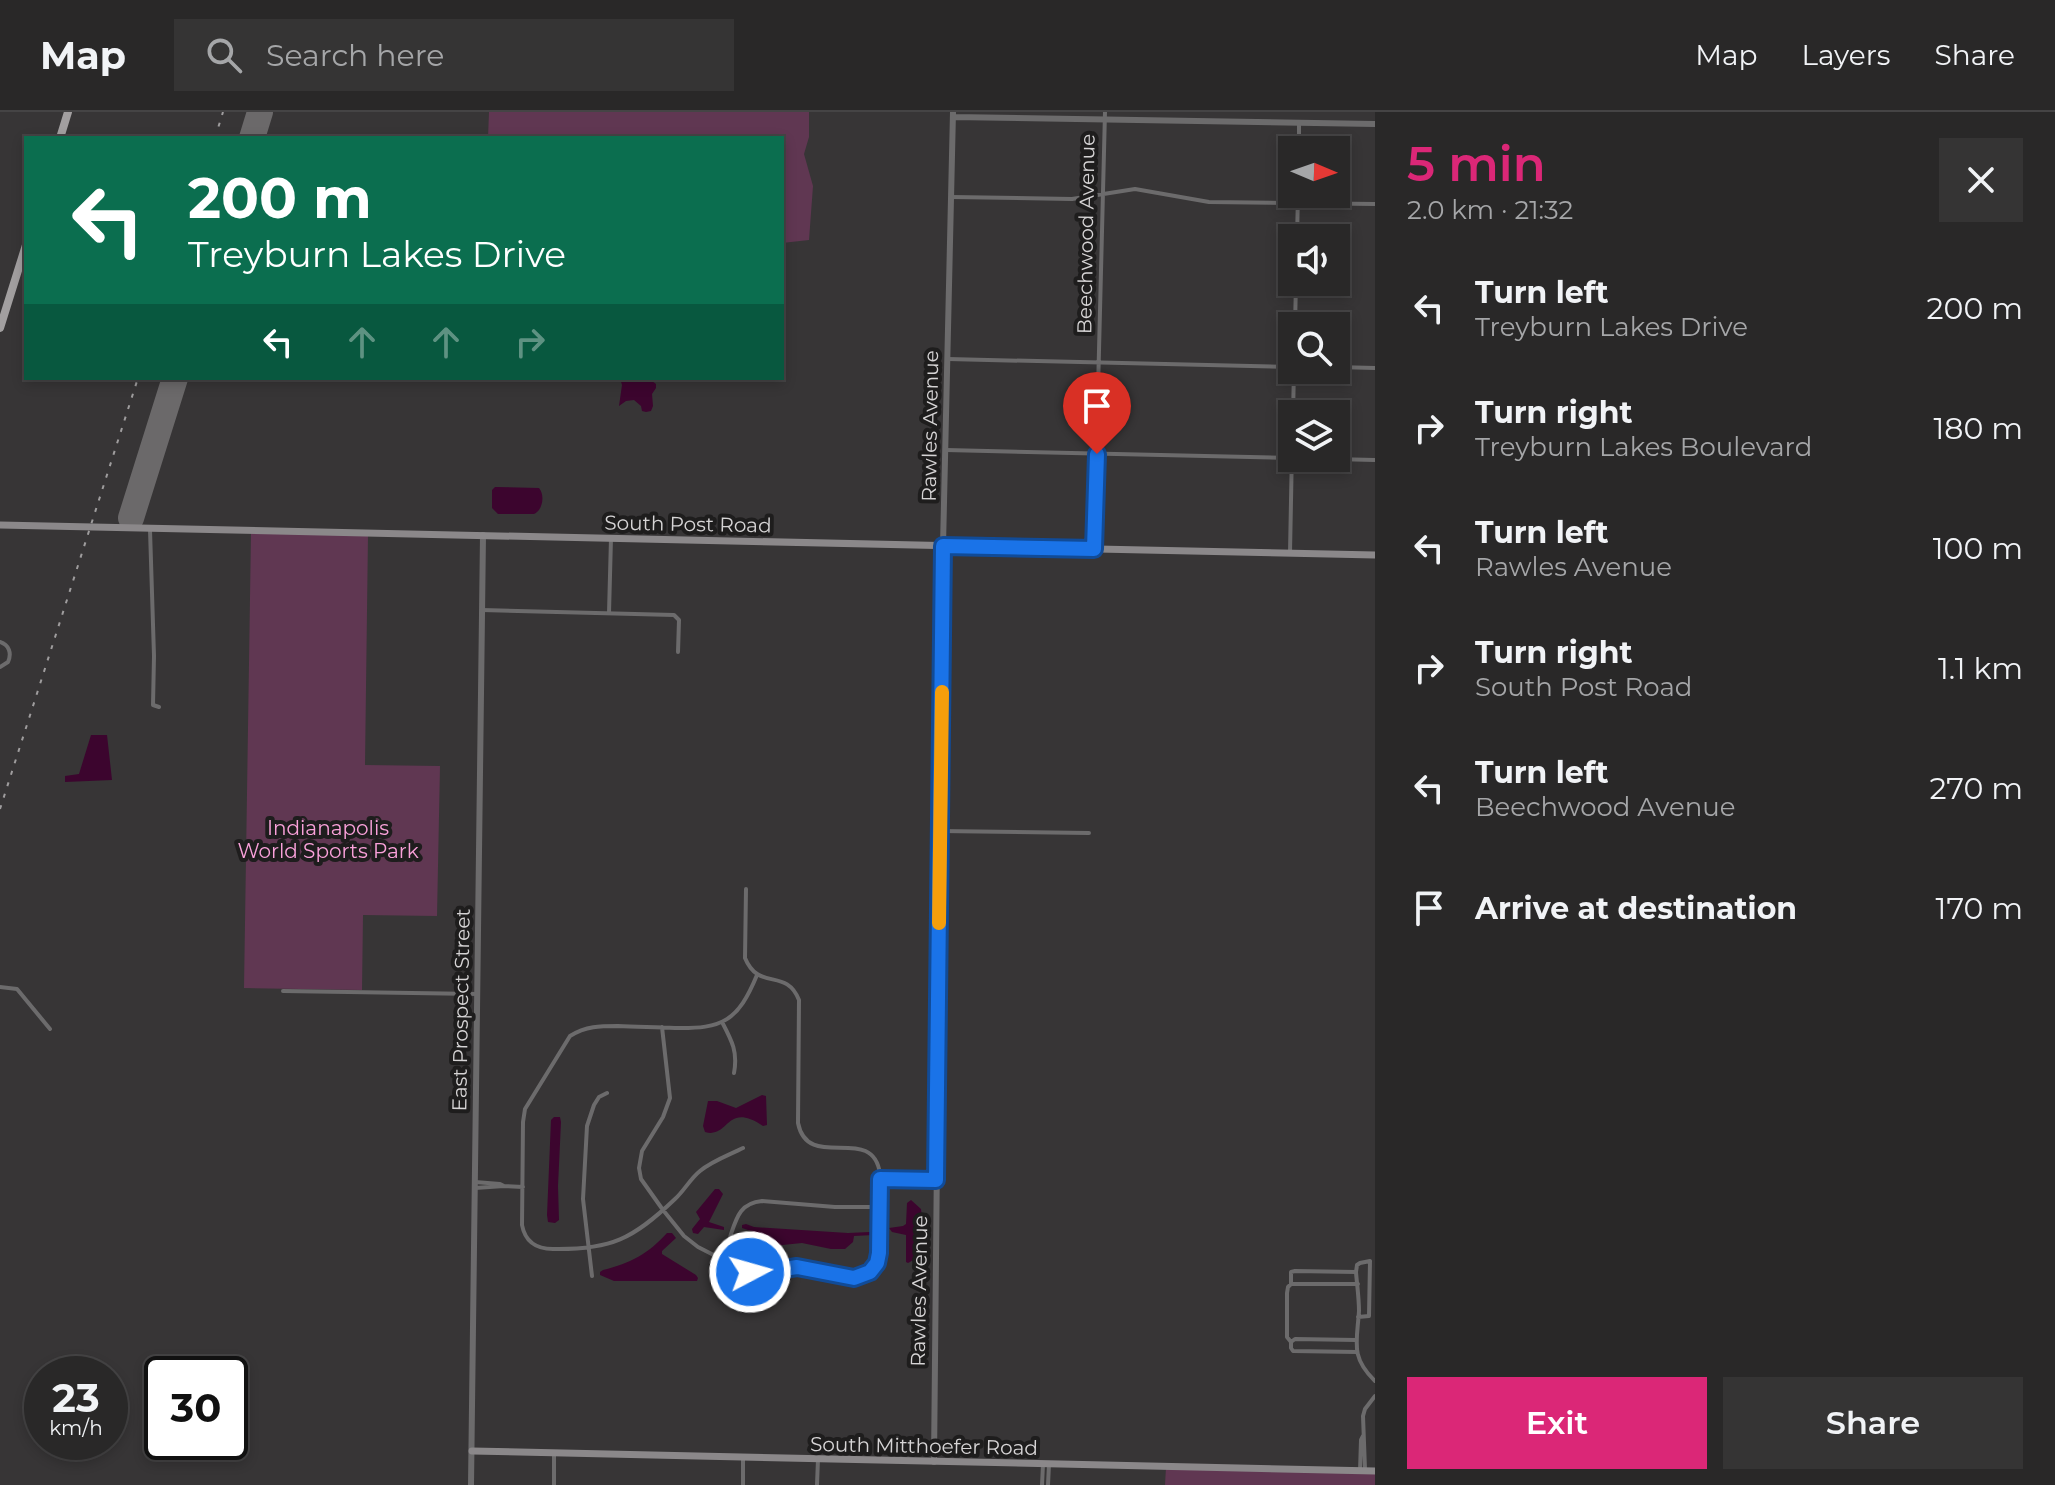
<!DOCTYPE html>
<meta charset="utf-8">
<style>
body{margin:0;font-family:Montserrat,sans-serif;background:#353434;color:#f1f3f6;height:100vh;display:flex;flex-direction:column;font-size:30px;white-space:nowrap}
*{box-sizing:border-box;margin:0}
p{font-size:26px;color:#a5a6a8}
.icon{flex:none;width:44px;height:44px;fill:none;stroke:currentColor;stroke-width:2;stroke-linecap:round;stroke-linejoin:round}
.map{position:relative;flex:1;overflow:hidden}
.sheet{display:flex;flex-direction:column;background:#292828;width:680px}
.sheet>*{flex:none}
.banner{position:absolute;left:24px;top:24px;width:760px;height:244px;border-radius:0px;box-shadow:0 4px 12px #0003,0 0 0 2px #454445;background:#0b6e4f;color:#fff;overflow:hidden}
.needle{width:52px;rotate:92deg}
.buttons{position:absolute;left:1278px;top:24px;display:grid;gap:16px}
.buttons a{display:grid;place-items:center;width:72px;height:72px;border-radius:0px;background:#292828;box-shadow:0 4px 12px #0003,0 0 0 2px #454445;font-size:40px}
.speed{position:absolute;left:24px;top:1244px;display:flex;gap:16px;font-size:40px;font-weight:700;text-align:center}
.speed>*{display:grid;place-content:center;width:104px;height:104px;border-radius:50%;background:#292828;box-shadow:0 4px 12px #0003,0 0 0 2px #454445;line-height:1}
.speed small{font-size:20px;font-weight:400}
.speed .limit{border:4px solid #111;border-radius:12px;background:#fff;color:#111}
.pin{position:absolute;display:grid;place-items:center;width:68px;height:68px;color:#fff;margin:-82px -34px;border-radius:50% 50% 50% 0;rotate:-45deg;box-shadow:0 0 8px #0007}
.pin .icon{rotate:45deg}
.me{position:absolute;width:88px;margin:-44px;rotate:84deg;stroke-linejoin:round;filter:drop-shadow(0 0 6px #0008)}
.turn{display:flex;align-items:center;gap:28px;height:168px;padding:0 32px;font-size:36px}
.turn .icon{width:104px;height:104px;stroke-width:2.5}
.turn b{display:block;font-size:56px;line-height:68px}
.lanes{display:flex;align-items:center;height:76px;padding:0 32px;background:#0003;justify-content:center;gap:40px;direction:ltr}
.lanes .off{opacity:.35}
.round{display:grid;place-items:center;flex:none;width:84px;height:84px;border-radius:0px;background:#353434}
.overview{display:flex;align-items:center;justify-content:space-between;height:136px;padding:0 32px}
h1{font-size:48px;font-weight:600;line-height:60px;color:#db2777}
.primary-button{display:flex;gap:16px;margin-top:auto;padding:16px 32px}
.primary-button a{flex:1;height:92px;border-radius:0px;background:#db2777;color:#fff;font-size:32px;font-weight:600;line-height:92px;text-align:center}
.primary-button a+a{background:#353434;color:#f1f3f6}
ul{padding:0;list-style:none}
li{display:flex;align-items:center;gap:24px;height:120px;padding:0 32px}
li div{flex:1}
li b{display:block;font-size:30px}
li em{font-style:normal}
header{display:flex;align-items:center;gap:48px;box-sizing:border-box;height:112px;padding:0 40px;background:#292828;border-bottom:2px solid #454445}
header strong{font-size:38px}
nav{display:flex;gap:44px;margin-inline-start:auto;font-size:28px}
.search{width:560px;height:72px;background:#353434;display:flex;align-items:center;gap:20px;box-sizing:border-box;padding:0 28px;border-radius:0px;color:#a5a6a8;font-size:30px}
main{display:flex;flex:1;min-height:0}
.map>svg:first-child{display:block}
</style>
<header>
<strong>Map</strong>
<div class="search"><svg class="icon" aria-label="search" viewBox="0 0 24 24"><circle cx="10" cy="10" r="6"/><path d="M15 15l6 6"/></svg>Search here</div>
<nav><a>Map</a><a>Layers</a><a>Share</a></nav>
</header>
<main>
<div class="map">
<svg width="1375" height="1373" viewBox="0 0 1375 1373">
<rect width="100%" height="100%" fill="#373536"/>
<path fill="#603752" d="M489,0h320v25l-5,17 9,32 -4,54 -27,3v-105h-294z
M251,421l117,2 -3,230 75,1 -3,150 -74,-1 -1,75 -118,-2z
M1166,1355l209,4v14h-210z"/>
<path fill="#3c052e" d="M620,266h28l8,6v4l-4,6 1,12 -2,5 -5,1 -4,-1 -1,-5 -7,-6 -8,1 -7,5 3,-21z
M495,375l44,1c6,7 4,22 -5,26h-36l-6,-6v-18z
M91,623h16l5,45 -47,2v-6l14,-2z
M762,983l4,1 1,29 -4,1c-38,-25 -33,13 -58,6l-2,-6 5,-25h9l19,7z
M554,1005h6l1,5 -3,64 1,34 -4,3 -7,-1 -1,-7 4,-95z
M715,1077h4l4,5 -14,28 15,5v3l-20,-3 -6,7 -5,-1 -1,-4 8,-10 -4,-7z
M911,1088l10,9c2,17 5,47 -13,54l-2,-1v-27l-14,-3 -3,-4 14,-2 3,-2 1,-21z
M746,1112l8,3 94,6 22,-1 3,3 -19,1 -1,6 -8,7h-14l-29,-6 -39,4 -7,-5 -2,-10 -12,-4v-3z
M667,1121h5l4,5 -14,13v3l34,21 2,3 -1,3h-83l-14,-6v-3l3,-2c28,-7 45,-16 64,-37z"/>
<g fill="none" stroke-linecap="round" stroke-linejoin="round">
<path stroke="#6b696a" stroke-width="26" d="M252,26l8,-26
M131,406l44,-140"/>
<path stroke="#6c6b6c" stroke-width="4" d="M1299,38v-28
M952,85l120,2 63,-10 74,13 166,2
M1297,126l1,-44
M1295,214l1,-44
M948,247l344,8
M1336,255l39,1
M1293,302l1,-44
M946,338l429,10
M150,418l4,126 -1,49 6,2
M1094,437l11,-437
M1290,441l2,-104
M482,498l192,5 5,5 -1,32
M609,501l2,-75
M0,530c9,3 12,11 8,20l-8,5
M940,719l149,2
M0,875l17,2 33,40
M283,879l194,3
M722,910c10,19 16,30 12,51
M662,915l8,71 -7,19 -21,34 -3,17 2,11 22,31 21,26 14,11 43,22 20,3 38,-5 55,11c15,-2 23,-11 25,-25l1,-79c-7,-52 -72,-1 -82,-51l1,-123c-13,-33 -40,-8 -54,-42l1,-69
M743,1036c-14,7 -31,13 -43,23 -10,8 -16,20 -25,28 -42,40 -64,51 -122,50 -17,0 -28,-8 -31,-24l1,-103 2,-13 45,-73c16,-10 30,-10 48,-10 19,1 38,1 57,2 48,1 63,-7 82,-53
M880,1067l56,1
M475,1070l25,2 4,2
M475,1076l29,-2 19,1
M720,1147c4,-8 9,-16 11,-25 6,-18 10,-31 31,-33l73,6h45
M1356,1160c1,13 3,26 3,39 -2,31 -9,46 16,70
M1356,1160l1,-7 3,-2 10,-2 -1,55 -11,1
M592,1164l-9,-77 4,-73 7,-21 5,-8 8,-4
M1291,1172v-12l4,-1 61,1
M1356,1228l-61,-1 -4,3v6l2,3 64,1
M1291,1230l-4,-5v-44l1,-6 3,-3h67
M1365,1357l-2,-53 2,-7 10,-13
M1360,1359l1,-31 2,-4
M554,1373v-32
M743,1373v-27
M817,1373l1,-26
M1042,1373l1,-21
M1048,1373l1,-21"/>
<path stroke="#6c6b6c" stroke-width="6" d="M953,5l422,7
M934,1350l9,-916 10,-434
M471,1373l12,-950"/>
<path stroke="#8b888a" stroke-width="7" d="M0,413l1375,30
M472,1339l903,20"/>
<path stroke="#a29fa0" stroke-width="8" d="M60,26l8,-26
M0,216l26,-83"/>
<path stroke="#9f9d9e" stroke-width="2" stroke-dasharray="4 8" stroke-linecap="butt" d="M215,26l8,-26
M0,697l138,-431"/>
</g>
<g fill="none" stroke-linecap="round" stroke-linejoin="round">
<g stroke="#114b97" stroke-width="20">
<path id="route" d="M750,1160h14l33,-5 57,11 16,-6 7,-9 2,-10 1,-74 56,1 7,-634 151,3 3,-95"/>
</g>
<use href="#route" stroke="#1a73e8" stroke-width="14"/>
<path stroke="#f59e0b" stroke-width="14" d="M939,811l3,-231"/>
</g>
<g text-anchor="middle" dominant-baseline="central" stroke-width="8" stroke-linejoin="round" paint-order="stroke">
<g font-size="20" fill="#d6d4d5" stroke="#1e1d1d">
<text transform="translate(1086 122) rotate(-89)">Beechwood Avenue</text>
<text transform="translate(930 314) rotate(-89)">Rawles Avenue</text>
<text transform="translate(688 412) rotate(1)">South Post Road</text>
<text transform="translate(461 898) rotate(-89)">East Prospect Street</text>
<text transform="translate(919 1179) rotate(-89)">Rawles Avenue</text>
<text transform="translate(924 1334) rotate(1)">South Mitthoefer Road</text>
</g>
<g font-size="20" fill="#faa1da" stroke="#1e1d1d">
<text x="328" y="716">Indianapolis<tspan x="328" dy="23">World Sports Park</tspan></text>
</g>
</g>
</svg>
<div class="buttons">
<a><svg class="needle" viewBox="-14 -14 28 28"><path d="M0-13l5 13h-10z" fill="#e53935"/><path d="M0 13l5-13h-10z" fill="#a5a6a8"/></svg></a>
<a><svg class="icon" aria-label="sound" viewBox="0 0 24 24"><path d="M4 9h4l5-4v14l-5-4H4zM17 9q2 3 0 6"/></svg></a>
<a><svg class="icon" aria-label="search" viewBox="0 0 24 24"><circle cx="10" cy="10" r="6"/><path d="M15 15l6 6"/></svg></a>
<a><svg class="icon" aria-label="layers" viewBox="0 0 24 24"><path d="M12 4l9 5-9 5-9-5zM3 14l9 5 9-5"/></svg></a>
</div>
<div class="speed"><div>23<small>km/h</small></div><div class="limit">30</div></div>
<div class="pin" style="left:1097px;top:342px;background:#d93025"><svg class="icon" aria-label="arrive" viewBox="0 0 24 24"><path d="M6 21V4h12l-3 4 3 4H6"/></svg></div>
<svg class="me" style="left:750px;top:1160px" viewBox="-20 -20 40 40"><circle r="17" fill="#1a73e8" stroke="#fff" stroke-width="3"/><path d="M0-11L8 9 0 5-8 9z" fill="#fff"/></svg>
<div class="banner">
<div class="turn"><svg class="icon" aria-label="left" viewBox="0 0 24 24"><path d="M17 20v-9H6M10 6l-5 5 5 5"/></svg><div><b>200 m</b>Treyburn Lakes Drive</div></div>
<div class="lanes"><svg class="icon" aria-label="left" viewBox="0 0 24 24"><path d="M17 20v-9H6M10 6l-5 5 5 5"/></svg><svg class="icon off" aria-label="ahead" viewBox="0 0 24 24"><path d="M12 20V5M6 11l6-6 6 6"/></svg><svg class="icon off" aria-label="ahead" viewBox="0 0 24 24"><path d="M12 20V5M6 11l6-6 6 6"/></svg><svg class="icon off" aria-label="right" viewBox="0 0 24 24"><path d="M7 20v-9h11M14 6l5 5-5 5"/></svg></div>
</div>
</div>
<section class="sheet">
<div class="overview"><div><h1>5 min</h1><p>2.0 km · 21:32</p></div><a class="round"><svg class="icon" aria-label="close" viewBox="0 0 24 24"><path d="M6 6l12 12M18 6L6 18"/></svg></a></div>
<ul>
<li><svg class="icon" aria-label="left" viewBox="0 0 24 24"><path d="M17 20v-9H6M10 6l-5 5 5 5"/></svg><div><b>Turn left</b><p>Treyburn Lakes Drive</p></div><em>200 m</em></li>
<li><svg class="icon" aria-label="right" viewBox="0 0 24 24"><path d="M7 20v-9h11M14 6l5 5-5 5"/></svg><div><b>Turn right</b><p>Treyburn Lakes Boulevard</p></div><em>180 m</em></li>
<li><svg class="icon" aria-label="left" viewBox="0 0 24 24"><path d="M17 20v-9H6M10 6l-5 5 5 5"/></svg><div><b>Turn left</b><p>Rawles Avenue</p></div><em>100 m</em></li>
<li><svg class="icon" aria-label="right" viewBox="0 0 24 24"><path d="M7 20v-9h11M14 6l5 5-5 5"/></svg><div><b>Turn right</b><p>South Post Road</p></div><em>1.1 km</em></li>
<li><svg class="icon" aria-label="left" viewBox="0 0 24 24"><path d="M17 20v-9H6M10 6l-5 5 5 5"/></svg><div><b>Turn left</b><p>Beechwood Avenue</p></div><em>270 m</em></li>
<li><svg class="icon" aria-label="arrive" viewBox="0 0 24 24"><path d="M6 21V4h12l-3 4 3 4H6"/></svg><div><b>Arrive at destination</b></div><em>170 m</em></li>
</ul>
<div class="primary-button"><a>Exit</a><a>Share</a></div>
</section>
</main>
